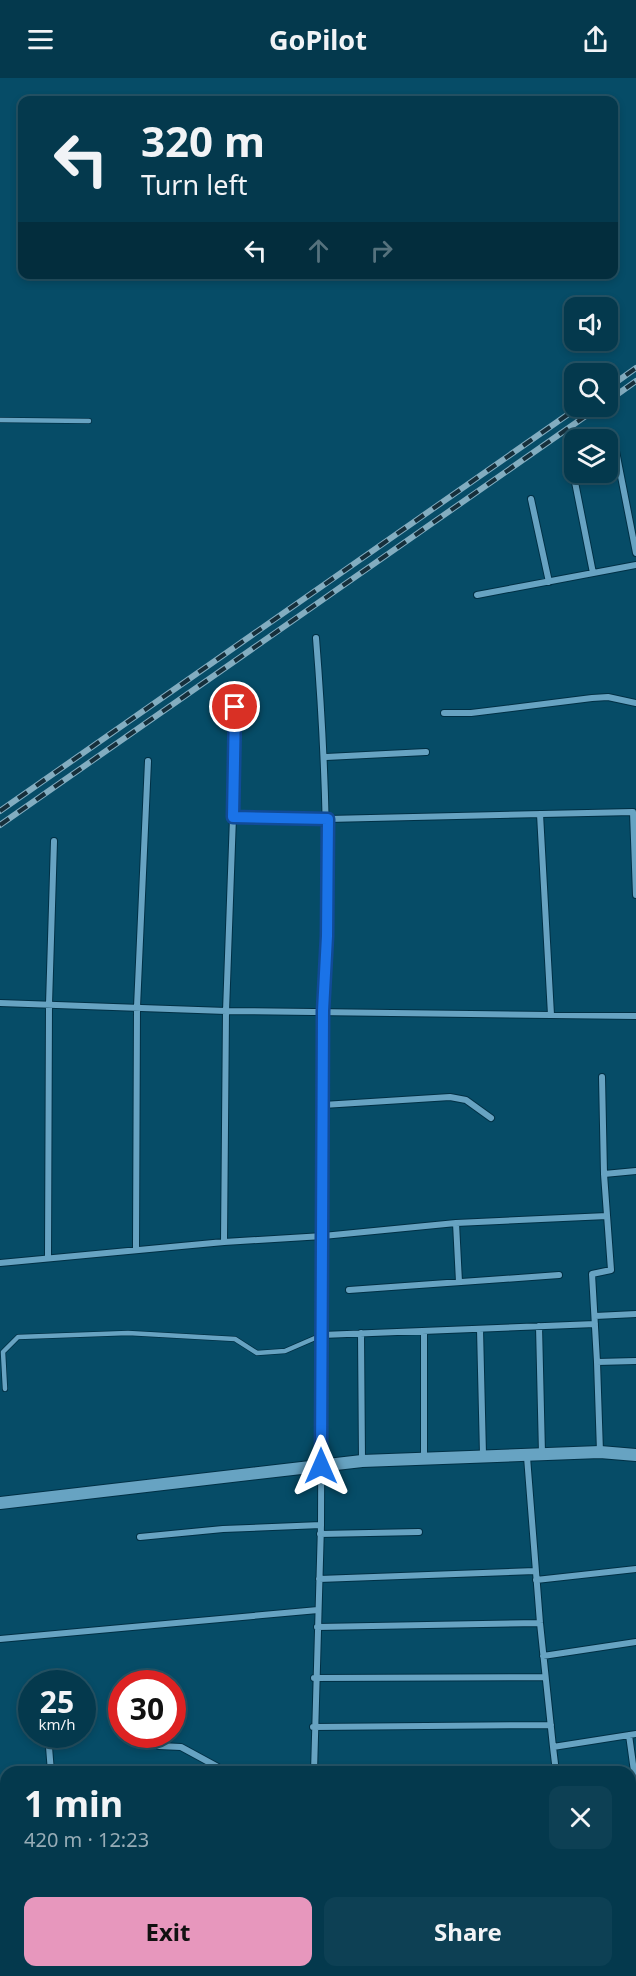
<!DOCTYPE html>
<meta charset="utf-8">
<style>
body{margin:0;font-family:"Noto Sans",sans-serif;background:#0d4054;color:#f1f3f6;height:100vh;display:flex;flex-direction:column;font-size:22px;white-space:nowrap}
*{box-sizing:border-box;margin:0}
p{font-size:20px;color:#97acb6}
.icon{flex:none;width:33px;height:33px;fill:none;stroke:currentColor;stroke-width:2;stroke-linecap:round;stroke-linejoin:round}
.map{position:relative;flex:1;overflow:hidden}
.side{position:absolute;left:0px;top:1688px;width:636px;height:212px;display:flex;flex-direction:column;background:#04394d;border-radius:18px 18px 0 0;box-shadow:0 3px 9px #0003,0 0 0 2px #255365}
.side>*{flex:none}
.banner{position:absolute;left:18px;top:18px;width:600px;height:183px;border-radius:12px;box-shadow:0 3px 9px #0003,0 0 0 2px #255365;background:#04394d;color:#f1f3f6;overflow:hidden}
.fabs{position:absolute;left:564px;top:219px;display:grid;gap:12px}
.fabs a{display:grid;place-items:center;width:54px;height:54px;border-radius:12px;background:#04394d;box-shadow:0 3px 9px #0003,0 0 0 2px #255365;font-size:30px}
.speed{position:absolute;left:18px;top:1592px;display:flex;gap:12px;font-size:30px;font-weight:700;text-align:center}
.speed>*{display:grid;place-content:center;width:78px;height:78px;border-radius:50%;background:#04394d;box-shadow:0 3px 9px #0003,0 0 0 2px #255365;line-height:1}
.speed small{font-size:15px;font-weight:400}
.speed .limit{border:9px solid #d22;background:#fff;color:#111}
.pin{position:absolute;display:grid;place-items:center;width:51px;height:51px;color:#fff;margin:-26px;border:3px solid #fff;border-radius:50%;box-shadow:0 2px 6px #0007}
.me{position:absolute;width:66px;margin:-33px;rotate:0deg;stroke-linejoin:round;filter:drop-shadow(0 0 4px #0008)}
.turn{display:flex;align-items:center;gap:21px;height:126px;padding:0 24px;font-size:27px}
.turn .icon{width:78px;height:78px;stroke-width:2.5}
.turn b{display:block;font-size:42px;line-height:51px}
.lanes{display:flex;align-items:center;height:57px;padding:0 24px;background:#0003;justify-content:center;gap:30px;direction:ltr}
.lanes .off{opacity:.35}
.round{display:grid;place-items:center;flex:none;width:63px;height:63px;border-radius:12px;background:#0d4054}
.overview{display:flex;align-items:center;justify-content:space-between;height:102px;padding:0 24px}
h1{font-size:36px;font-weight:700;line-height:45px}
.primary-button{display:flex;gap:12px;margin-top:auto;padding:12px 24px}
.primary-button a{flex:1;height:69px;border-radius:12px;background:#e797bd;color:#111;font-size:24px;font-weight:700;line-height:69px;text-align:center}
.primary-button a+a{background:#0d4054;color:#f1f3f6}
header{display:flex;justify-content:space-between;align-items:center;height:78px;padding:0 24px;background:#04394d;font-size:27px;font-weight:700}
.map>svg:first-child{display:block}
</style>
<header><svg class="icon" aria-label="menu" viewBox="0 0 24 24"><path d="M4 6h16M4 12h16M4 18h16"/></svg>GoPilot<svg class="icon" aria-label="share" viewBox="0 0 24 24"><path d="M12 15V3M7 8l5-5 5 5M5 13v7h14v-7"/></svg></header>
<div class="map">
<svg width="636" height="1898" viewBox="0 0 636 1898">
<rect width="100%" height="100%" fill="#064c67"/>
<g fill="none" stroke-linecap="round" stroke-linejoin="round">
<g stroke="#003045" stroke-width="6">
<path id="lane" d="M0,342l89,1
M5,1311l-2,-37 15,-15 110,-4 107,6 22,14 28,-2 37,-16"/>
</g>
<g stroke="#003045" stroke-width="8">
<path id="street" d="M616,373l20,102
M573,394l20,101
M531,421l18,83
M477,517l159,-30
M444,635h27l121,-15 16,-1 28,6
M326,679l100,-5
M540,736l11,201
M233,739l2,-132
M0,925l226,8 410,5
M602,999l2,97
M323,1027l127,-8 16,3 25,18
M636,1093l-32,3 7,96 -19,4 5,88 39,-1
M456,1145l3,59
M224,1164l99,-6 133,-13 151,-7
M136,1171l1,-242 11,-246
M48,1179l1,-253 5,-163
M0,1185l224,-21 2,-231 7,-194 95,2 305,-7 3,83
M349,1212l210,-15
M595,1238l41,-2
M539,1248l3,128
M480,1251l3,126
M424,1253v128
M361,1255l1,128
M322,1257l273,-11
M597,1284l3,90
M527,1379l13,166 13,124
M320,1456l99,-2
M140,1459l83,-8 98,-4
M319,1501l216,-8
M536,1502l100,-11
M317,1549l223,-4
M0,1561l318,-29
M543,1578l93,-14
M314,1600l231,-1
M313,1649l238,-2
M48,1656l3,38
M629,1657l7,51
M159,1668l22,1 46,25
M314,1694l7,-247 2,-514c7,-125 3,-248 -7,-373
M529,1694l27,-2
M556,1694l-3,-25 83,-13
M178,1893v5
M320,1893l1,5
M583,1893l1,5
M41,1898l69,-5"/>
</g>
<g stroke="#003045" stroke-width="14">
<path id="secondary" d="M0,1425l362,-42 238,-9 36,3"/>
</g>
<use href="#lane" stroke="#67a3c2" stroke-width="4.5"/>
<use href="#street" stroke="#67a3c2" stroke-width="6"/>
<use href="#secondary" stroke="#67a3c2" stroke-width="12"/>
<g stroke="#83adc0" stroke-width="6">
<path id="rail" d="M608,310l28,-20
M608,323l28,-20
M0,733l580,-405
M0,747l600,-419"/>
</g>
<use href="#rail" stroke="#162f3b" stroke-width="4" stroke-dasharray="11" stroke-linecap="butt"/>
</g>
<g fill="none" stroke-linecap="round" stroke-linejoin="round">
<g stroke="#114b97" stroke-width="15">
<path id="route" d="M235,629l-2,110 95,2 -1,117 -4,75 -2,455"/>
</g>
<use href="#route" stroke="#1a73e8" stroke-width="10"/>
</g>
</svg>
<div class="fabs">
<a><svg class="icon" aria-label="sound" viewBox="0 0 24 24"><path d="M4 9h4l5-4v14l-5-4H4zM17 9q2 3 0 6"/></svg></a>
<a><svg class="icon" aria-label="search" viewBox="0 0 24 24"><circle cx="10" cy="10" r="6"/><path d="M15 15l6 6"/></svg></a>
<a><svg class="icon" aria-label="layers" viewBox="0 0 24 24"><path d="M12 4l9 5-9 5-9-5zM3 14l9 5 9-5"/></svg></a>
</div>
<div class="speed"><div>25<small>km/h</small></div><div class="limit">30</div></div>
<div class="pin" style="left:235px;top:629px;background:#d93025"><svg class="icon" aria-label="arrive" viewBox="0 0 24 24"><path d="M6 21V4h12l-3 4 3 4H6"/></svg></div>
<svg class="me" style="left:321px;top:1388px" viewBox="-20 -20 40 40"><path d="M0-17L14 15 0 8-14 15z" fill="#1a73e8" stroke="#fff" stroke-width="4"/></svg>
<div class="banner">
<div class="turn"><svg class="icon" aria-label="left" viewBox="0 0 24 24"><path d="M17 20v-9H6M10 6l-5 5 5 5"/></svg><div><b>320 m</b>Turn left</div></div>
<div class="lanes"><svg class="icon" aria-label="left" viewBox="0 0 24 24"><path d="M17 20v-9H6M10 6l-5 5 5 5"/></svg><svg class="icon off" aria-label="ahead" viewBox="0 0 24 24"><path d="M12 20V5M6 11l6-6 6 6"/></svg><svg class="icon off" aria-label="right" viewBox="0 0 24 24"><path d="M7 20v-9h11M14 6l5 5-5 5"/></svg></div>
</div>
<section class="side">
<div class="overview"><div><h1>1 min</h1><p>420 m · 12:23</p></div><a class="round"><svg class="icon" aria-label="close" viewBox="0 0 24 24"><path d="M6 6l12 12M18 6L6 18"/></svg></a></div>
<div class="primary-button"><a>Exit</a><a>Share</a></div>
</section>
</div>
